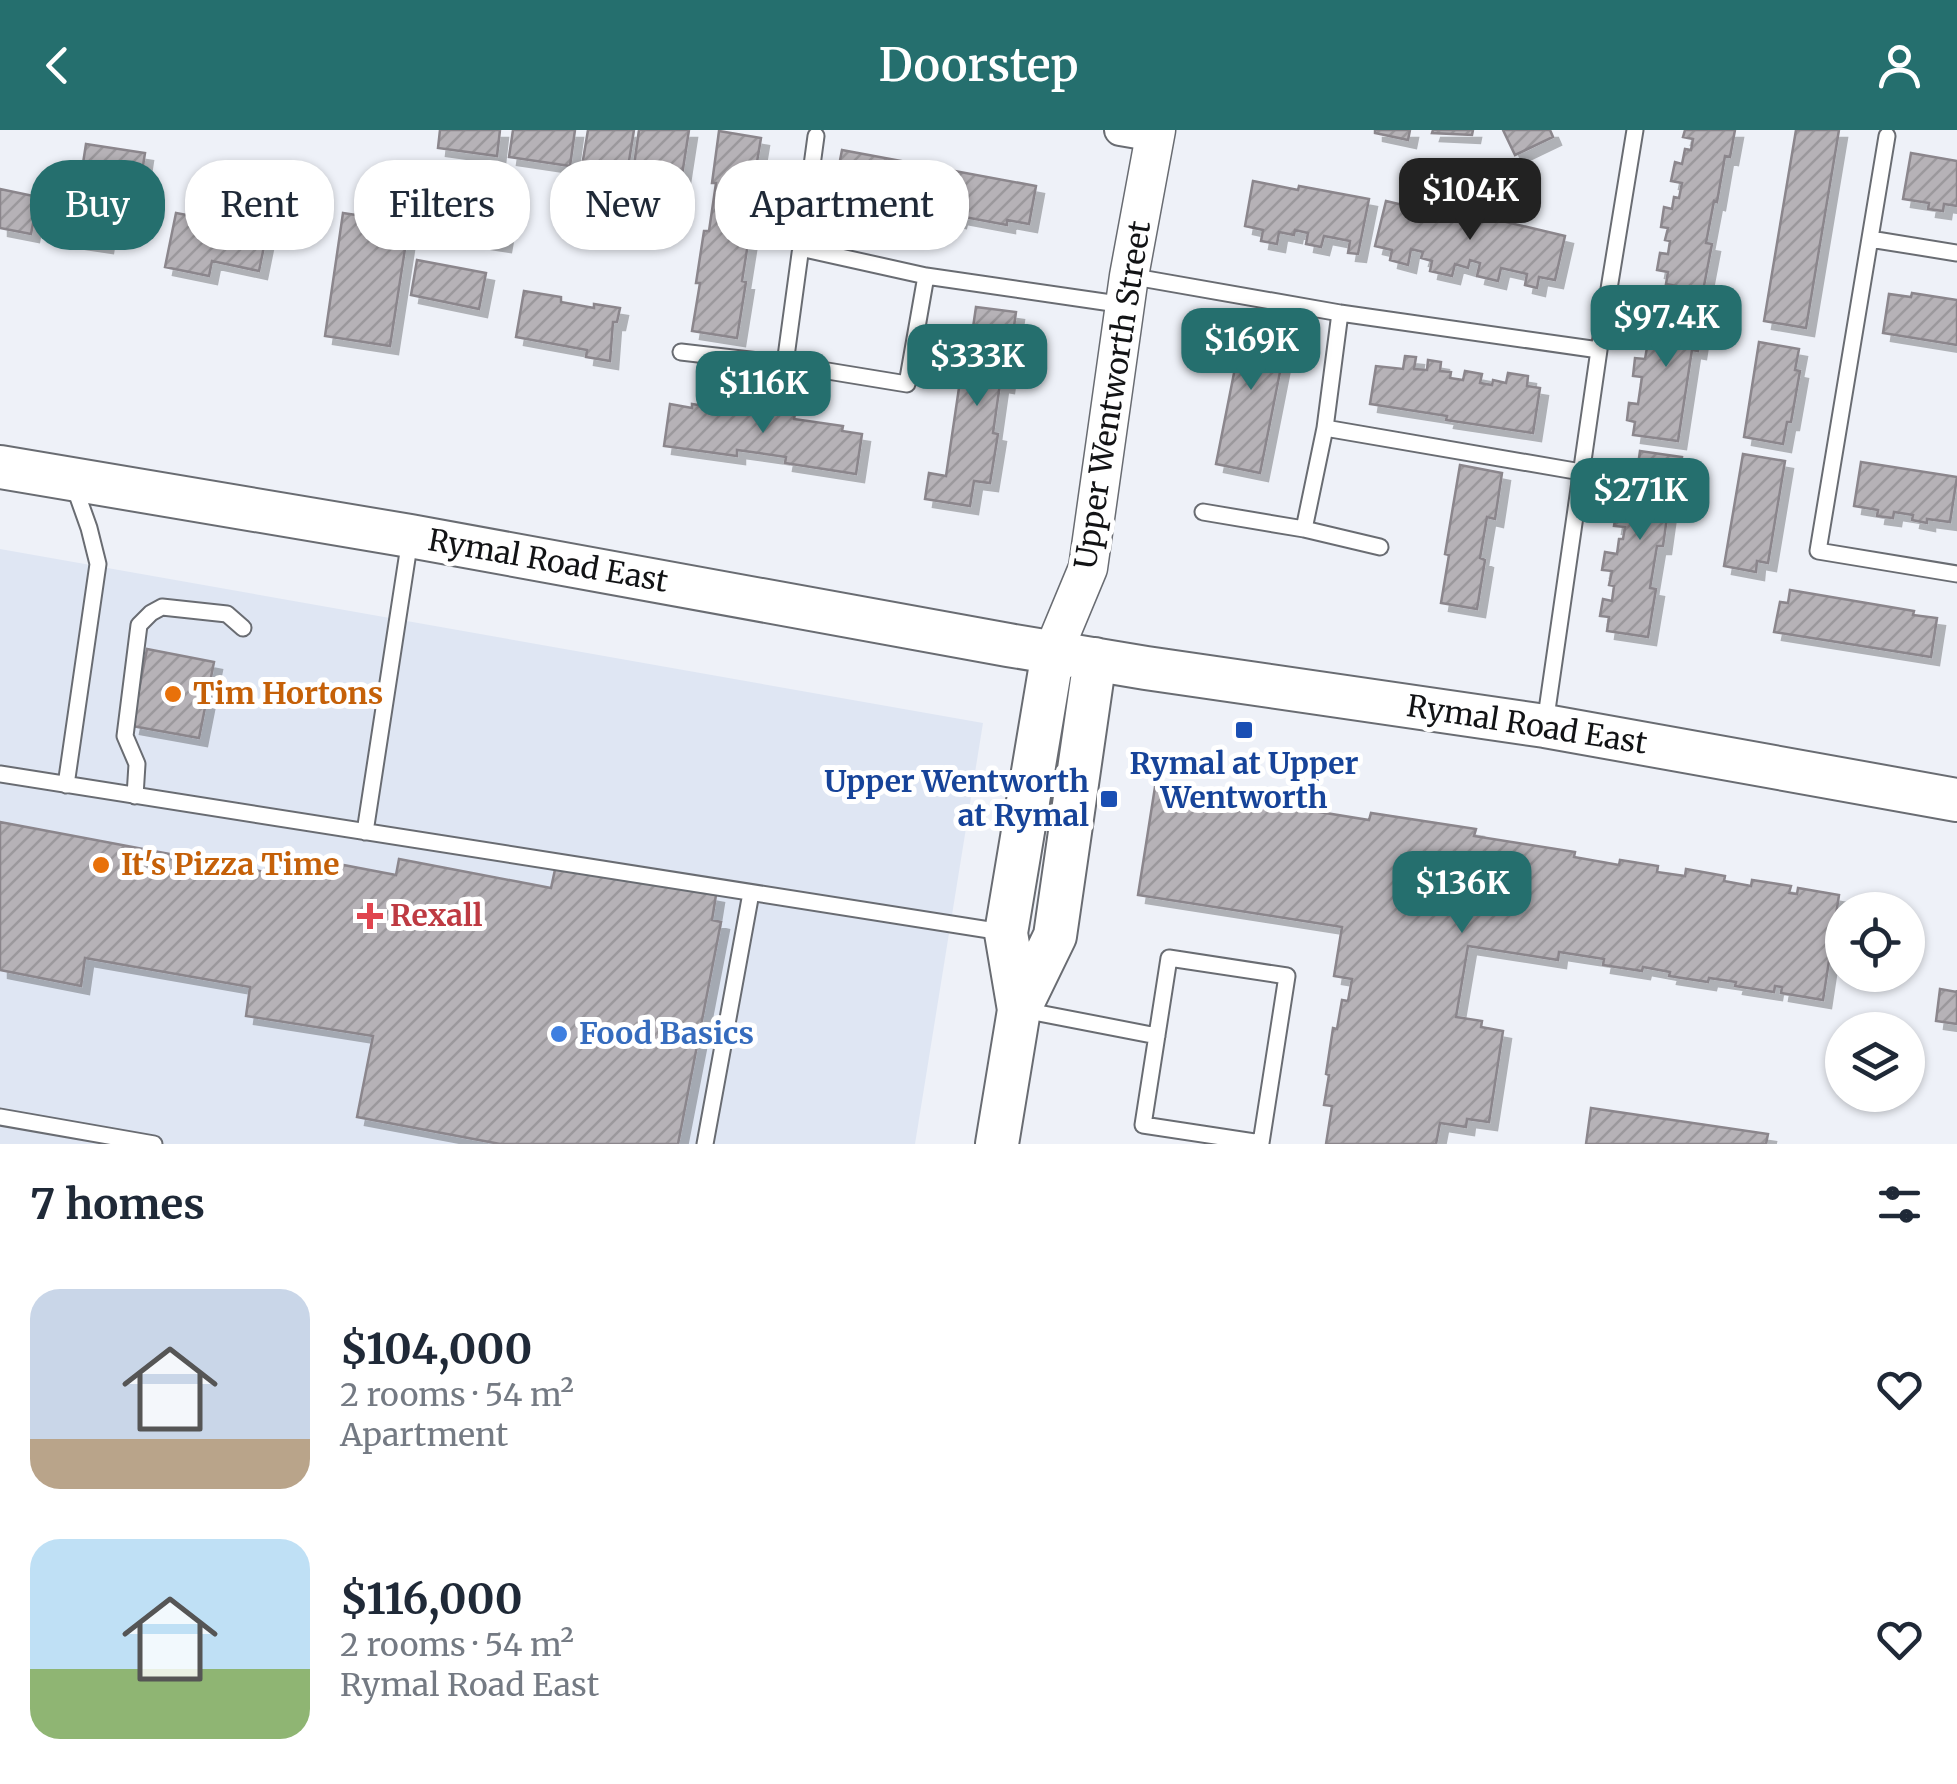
<!DOCTYPE html>
<html lang="en">
<head>
<meta charset="utf-8">
<style>
  :root { --surface:#fff; --page:#f2f2f3; --text:#1f2937; --muted:#747a83; --accent:#256f6e }
  body { margin:0; font-family:Merriweather,serif; background:var(--page); color:var(--text); height:100vh; display:flex; flex-direction:column; font-size:38px; white-space:nowrap }
  * { box-sizing:border-box; margin:0 }
  p { font-size:32px; color:var(--muted) }
  .icon { flex:none; width:55px; height:55px; fill:none; stroke:currentColor; stroke-width:2; stroke-linecap:round; stroke-linejoin:round }
  .map { position:relative; height:1014px; overflow:hidden }
  .side { display:flex; flex-direction:column; background:var(--surface); flex:1 }
  .side>* { flex:none }
  .banner { position:absolute; left:30px; top:30px; width:1000px; height:90px; display:flex; gap:20px }
  .tools { position:absolute; left:1825px; top:762px; display:grid; gap:20px }
  .tools a { display:grid; place-items:center; width:100px; height:100px; border-radius:50%; background:var(--surface); box-shadow:0 2px 8px #0004; font-size:50px }
  .price { position:absolute; translate:-50% -85px; padding:0 22px; border-radius:20px; background:var(--accent); color:#fff; font-size:32px; line-height:65px; filter:drop-shadow(0 2px 5px #0008) }
  .price::after { content:''; position:absolute; left:50%; top:60px; width:30px; height:22px; margin-left:-15px; background:inherit; clip-path:polygon(0 0,100% 0,50% 100%) }
  .price.current { background:#222; color:#fff }
  ul { padding:0; list-style:none }
  li { display:flex; align-items:center; gap:30px; height:250px; padding:0 30px }
  li span { display:grid; place-items:center; flex:none; width:280px; height:200px; border-radius:30px; color:#555 }
  li>.icon { margin-inline-start:auto }
  span .icon { width:120px; height:120px; fill:#fffc; stroke-width:1 }
  li b { font-size:42px }
  h2 { display:flex; justify-content:space-between; align-items:center; height:120px; padding:0 30px; font-size:42px }
  .chip { padding:0 35px; border-radius:40px; background:var(--surface); box-shadow:0 2px 8px #0004; font-size:35px; line-height:90px }
  .chip.current { background:var(--accent); color:#fff }
  header { display:flex; justify-content:space-between; align-items:center; height:130px; padding:0 30px; background:var(--accent); color:#fff; font-size:45px; font-weight:600 }
  .map>svg:first-child { display:block }
</style>
</head>
<body>
<header><svg class="icon" aria-label="back" viewBox="0 0 24 24"><path d="M15 5l-7 7 7 7"/></svg>Doorstep<svg class="icon" aria-label="person" viewBox="0 0 24 24"><circle cx="12" cy="8" r="4"/><path d="M4 21q1-7 8-7t8 7"/></svg></header>
<div class="map">
<svg width="1957" height="1014" viewBox="0 0 1957 1014">
  <defs>
    <pattern id="building-hatch" width="6" height="6" patternUnits="userSpaceOnUse" patternTransform="scale(2.5)"><rect width="6" height="6" fill="#b6b2b7"/><path d="M-1 1l2-2M0 6l6-6M5 7l2-2" fill="none" stroke="#9b989c"/></pattern>
    <filter id="shadow"><feDropShadow dx="8" dy="8" stdDeviation="0" flood-color="#0004"/></filter>
  </defs>
  <rect width="100%" height="100%" fill="#eef1f8"/>
  <!-- built -->
  <path fill="#dfe6f3" d="M0 419 983 593 915 1014H0Z"/>
  <!-- building -->
  <path fill="url(#building-hatch)" stroke="#8b868c" stroke-width="2.5" filter="url(#shadow)" d="M440 0H500L497 26 438 18Z
    M513 0H575L570 36 509 27Z
    M588 0H634L624 62 579 54Z
    M639 0H689L678 71 630 64Z
    M1375 0H1410L1408 10 1375 3Z
    M1433 0H1473L1472 5 1432 3Z
    M1503 0H1550L1553 7 1515 25Z
    M1685 0H1735L1730 27 1725 26 1717 72 1714 71 1706 113 1712 114 1703 161 1666 154 1668 142 1657 140 1660 123 1668 124 1670 111 1665 110 1668 98 1661 97 1664 77 1672 79 1674 67 1679 68 1682 53 1671 51 1675 32 1682 34 1685 19 1691 20 1693 9 1683 7Z
    M1796 0H1839L1806 198 1764 191Z
    M719 1 761 8 753 56 757 57 742 151 746 152 737 208 692 201 700 153H696L704 101H709L716 53H712Z
    M86 14 145 23 132 106 107 102 105 115 71 110Z
    M842 20 1036 56 1029 94 1007 90V95L959 86 958 90 833 67Z
    M1911 23 1957 31V76L1944 74 1943 81 1928 79 1929 73 1903 69Z
    M1253 51 1298 60 1299 56 1369 69 1358 124 1348 123 1350 111 1324 106 1321 117 1306 114 1308 103 1295 100 1294 105 1279 102 1277 114 1261 111 1263 100 1245 96Z
    M0 59 38 67 31 104 0 98Z
    M226 68 272 77 259 141 212 131 209 146 165 137 176 83 213 90 215 80 223 81Z
    M1386 71 1471 91 1473 84 1565 106 1555 150 1539 147 1537 158 1525 155 1527 144 1501 138 1498 151 1477 146 1480 133 1470 130 1468 138 1455 134 1452 146 1430 141 1432 131 1421 128 1423 122 1411 119 1408 135 1390 130 1392 120 1375 116Z
    M475 75 509 80 503 114 470 109Z
    M343 83 409 93 390 216 325 206Z
    M417 130 486 143 479 179 411 165Z
    M524 161 561 167V172L594 178V174L620 178 617 192H613L610 231 586 227 587 220 516 207Z
    M1912 163 1957 170V215L1883 203 1889 164 1911 167Z
    M1660 169 1705 176 1698 221 1692 220 1678 311 1633 305 1635 292 1627 290 1629 273 1638 274 1642 247 1633 246 1635 228 1645 229 1648 212H1651L1653 201 1645 199 1647 183 1657 185Z
    M976 177 1016 182 1006 255 1000 254 993 303 998 304 990 353 974 351 970 376 925 369 929 343 946 346 960 251 965 252Z
    M1239 185 1285 194 1278 231 1282 232 1260 343 1216 334 1236 233 1230 231Z
    M1759 212 1799 219 1795 240 1800 241 1791 292H1787L1783 314 1744 307Z
    M1405 226 1416 227 1414 239 1427 240 1428 230 1441 232 1440 241 1451 242 1450 248 1463 250 1465 241 1482 244 1480 253 1492 255 1493 250 1506 253 1508 243 1528 246 1527 256 1540 258 1533 303 1446 290 1447 286 1370 274 1376 236 1403 239Z
    M670 274 692 278V274L742 282V277L795 284 794 289 843 296 842 301 862 304 856 344 785 333 786 327 737 320V326L664 316Z
    M1640 321 1682 327 1675 374 1669 373 1663 416H1657L1650 458 1656 459 1648 507 1607 501 1609 487 1600 486 1603 469 1612 471 1614 456 1609 455 1612 441 1602 440 1605 422 1617 424 1619 409H1623L1625 397 1614 396 1617 378 1627 380 1634 353 1626 352 1629 334 1638 335Z
    M1743 324 1785 331 1768 433 1757 431 1756 442 1724 436Z
    M1861 332 1957 347 1950 392 1927 389V393L1912 390 1913 385 1894 382 1893 388 1877 386 1878 380 1854 376Z
    M1460 335 1502 343 1495 389 1487 387 1480 428 1485 430 1477 479 1441 473 1449 425 1445 424Z
    M1790 460 1914 481 1913 485 1937 488 1931 527 1774 502 1780 472 1788 473Z
    M147 519 214 532 199 608 132 596Z
    M1155 657 1194 663 1193 669 1220 674 1221 667 1260 673 1259 677 1269 679 1270 674 1369 690 1371 683 1476 699 1474 706 1575 722 1574 727 1619 735 1620 730 1658 736 1657 742 1685 746 1686 739 1725 746 1724 751 1751 756 1752 750 1791 756 1789 763 1797 764 1798 758 1839 765 1823 870 1781 863 1782 857 1775 856 1774 862 1735 856 1736 852 1709 848 1708 852 1669 846 1670 842 1643 837 1642 841 1603 835 1604 829 1559 822 1558 830 1468 816 1456 887 1482 891 1481 897 1503 901 1489 992 1467 989 1466 997 1440 993 1436 1014H1326L1332 976 1324 975 1329 945 1326 944 1333 898 1337 899 1342 870 1348 871 1352 849 1334 846 1342 797 1138 765Z
    M0 692 265 742 270 721 396 745 399 729 551 758 556 735 716 765 712 790 721 792 678 1014H500L357 987 373 906 246 886 250 857 85 828 81 856 0 840Z
    M1940 859 1957 862V860V894L1936 891Z
    M1591 978 1768 1004 1766 1014H1586Z"/>
  <g fill="none" stroke-linecap="round" stroke-linejoin="round">
    <!-- service casing -->
    <g stroke="#696c72" stroke-width="19">
      <path id="service" d="M1887 6 1818 421 1957 444
        M1870 109 1957 123
        M800 118 926 146 1125 175
        M1129 146 1340 183 1599 220
        M681 222 785 234 907 254 926 146
        M785 234 816 6
        M1325 298 1581 342
        M1203 382 1304 399 1380 417
        M1304 399 1325 298 1340 183
        M1545 594 1599 220 1635 0
        M0 644 1002 802
        M66 655 98 434 89 398 73 353
        M135 666 137 634 125 606 139 495 151 483 162 477 227 484 243 498
        M365 702 410 409
        M1169 828 1287 846 1261 1013 1143 995Z
        M1023 880 1157 906
        M0 987 154 1014
        M705 1014 751 763"/>
    </g>
    <!-- minor casing -->
    <g stroke="#696c72" stroke-width="34">
      <path id="minor" d="M1120 0 1155 6"/>
    </g>
    <!-- tertiary casing -->
    <g stroke="#696c72" stroke-width="41">
      <path id="tertiary" d="M1053 522 1088 438 1129 146 1156 0"/>
    </g>
    <!-- secondary casing -->
    <g stroke="#696c72" stroke-width="46">
      <path id="secondary" d="M0 337 410 406 1008 515 1146 538 1545 596 1957 670
        M1019 880 1006 803 1053 522
        M997 1014 1019 880 1055 806 1095 529"/>
    </g>
    <!-- service -->
    <use href="#service" stroke="#fff" stroke-width="15"/>
    <!-- minor -->
    <use href="#minor" stroke="#fff" stroke-width="30"/>
    <!-- tertiary -->
    <use href="#tertiary" stroke="#fff" stroke-width="38"/>
    <!-- secondary -->
    <use href="#secondary" stroke="#fff" stroke-width="42"/>
  </g>
  <!-- markers -->
  <g fill="#e8710a" stroke="#fff" stroke-width="4">
    <circle cx="173" cy="564" r="10"/>
    <circle cx="101" cy="735" r="10"/>
  </g>
  <g fill="#1a4fb4" stroke="#fff" stroke-width="4">
    <rect x="1234" y="590" width="20" height="20" rx="5"/>
    <rect x="1099" y="659" width="20" height="20" rx="5"/>
  </g>
  <path fill="#e0444e" stroke="#fff" stroke-width="4" d="M365 771h10v10h10v10h-10v10h-10v-10h-10v-10h10z"/>
  <circle fill="#3f7fe0" stroke="#fff" stroke-width="4" cx="559" cy="904" r="10"/>
  <g text-anchor="middle" stroke-width="10" stroke-linejoin="round" paint-order="stroke">
    <!-- street labels -->
    <g font-size="30" fill="#121315" stroke="#fff">
      <text transform="translate(1113 265) rotate(-81)" y="10">Upper Wentworth Street</text>
      <text transform="translate(548 431) rotate(10)" y="10">Rymal Road East</text>
      <text transform="translate(1527 595) rotate(9)" y="10">Rymal Road East</text>
    </g>
    <!-- food labels -->
    <g font-size="30" font-weight="bold" fill="#c56008" stroke="#fff" text-anchor="start">
      <text x="193" y="574">Tim Hortons</text>
      <text x="121" y="745">It's Pizza Time</text>
    </g>
    <!-- transit labels -->
    <g font-size="30" font-weight="bold" fill="#164399" stroke="#fff">
      <text x="1244" y="644">Rymal at Upper<tspan x="1244" dy="34">Wentworth</tspan></text>
      <text x="1089" y="662" text-anchor="end">Upper Wentworth<tspan x="1089" dy="34">at Rymal</tspan></text>
    </g>
    <!-- health labels -->
    <g font-size="30" font-weight="bold" fill="#be3a42" stroke="#fff" text-anchor="start">
      <text x="390" y="796">Rexall</text>
    </g>
    <!-- shop labels -->
    <g font-size="30" font-weight="bold" fill="#366cbe" stroke="#fff" text-anchor="start">
      <text x="579" y="914">Food Basics</text>
    </g>
  </g>
</svg>
<div class="tools">
<a><svg class="icon" aria-label="locate" viewBox="0 0 24 24"><circle cx="12" cy="12" r="6"/><path d="M12 2v4M12 18v4M2 12h4M18 12h4"/></svg></a>
<a><svg class="icon" aria-label="layers" viewBox="0 0 24 24"><path d="M12 4l9 5-9 5-9-5zM3 14l9 5 9-5"/></svg></a>
</div>
<b class="price current" style="left:1470px;top:113px">$104K</b>
<b class="price" style="left:1666px;top:240px">$97.4K</b>
<b class="price" style="left:1251px;top:263px">$169K</b>
<b class="price" style="left:977px;top:279px">$333K</b>
<b class="price" style="left:763px;top:306px">$116K</b>
<b class="price" style="left:1640px;top:413px">$271K</b>
<b class="price" style="left:1462px;top:806px">$136K</b>
<div class="banner">
<a class="chip current">Buy</a>
<a class="chip">Rent</a>
<a class="chip">Filters</a>
<a class="chip">New</a>
<a class="chip">Apartment</a>
</div>
</div>
<section class="side">
<h2>7 homes<svg class="icon" aria-label="filters" viewBox="0 0 24 24"><path d="M4 7h16M4 17h16"/><circle cx="9" cy="7" r="2"/><circle cx="15" cy="17" r="2"/></svg></h2>
<ul>
<li><span style="background:linear-gradient(#c9d6e8 75%,#b9a48a 0)"><svg class="icon" aria-label="home" viewBox="0 0 24 24"><path d="M3 11l9-7 9 7M6 9v11h12V9"/></svg></span><div><b>$104,000</b><p>2 rooms · 54 m²</p><p>Apartment</p></div><svg class="icon" aria-label="heart" viewBox="0 0 24 24"><path d="M12 20l-8-8c-3-5 5-10 8-4 3-6 11-1 8 4z"/></svg></li>
<li><span style="background:linear-gradient(#bfe0f5 65%,#8fb573 0)"><svg class="icon" aria-label="home" viewBox="0 0 24 24"><path d="M3 11l9-7 9 7M6 9v11h12V9"/></svg></span><div><b>$116,000</b><p>2 rooms · 54 m²</p><p>Rymal Road East</p></div><svg class="icon" aria-label="heart" viewBox="0 0 24 24"><path d="M12 20l-8-8c-3-5 5-10 8-4 3-6 11-1 8 4z"/></svg></li>
</ul>
</section>
</body>
</html>
